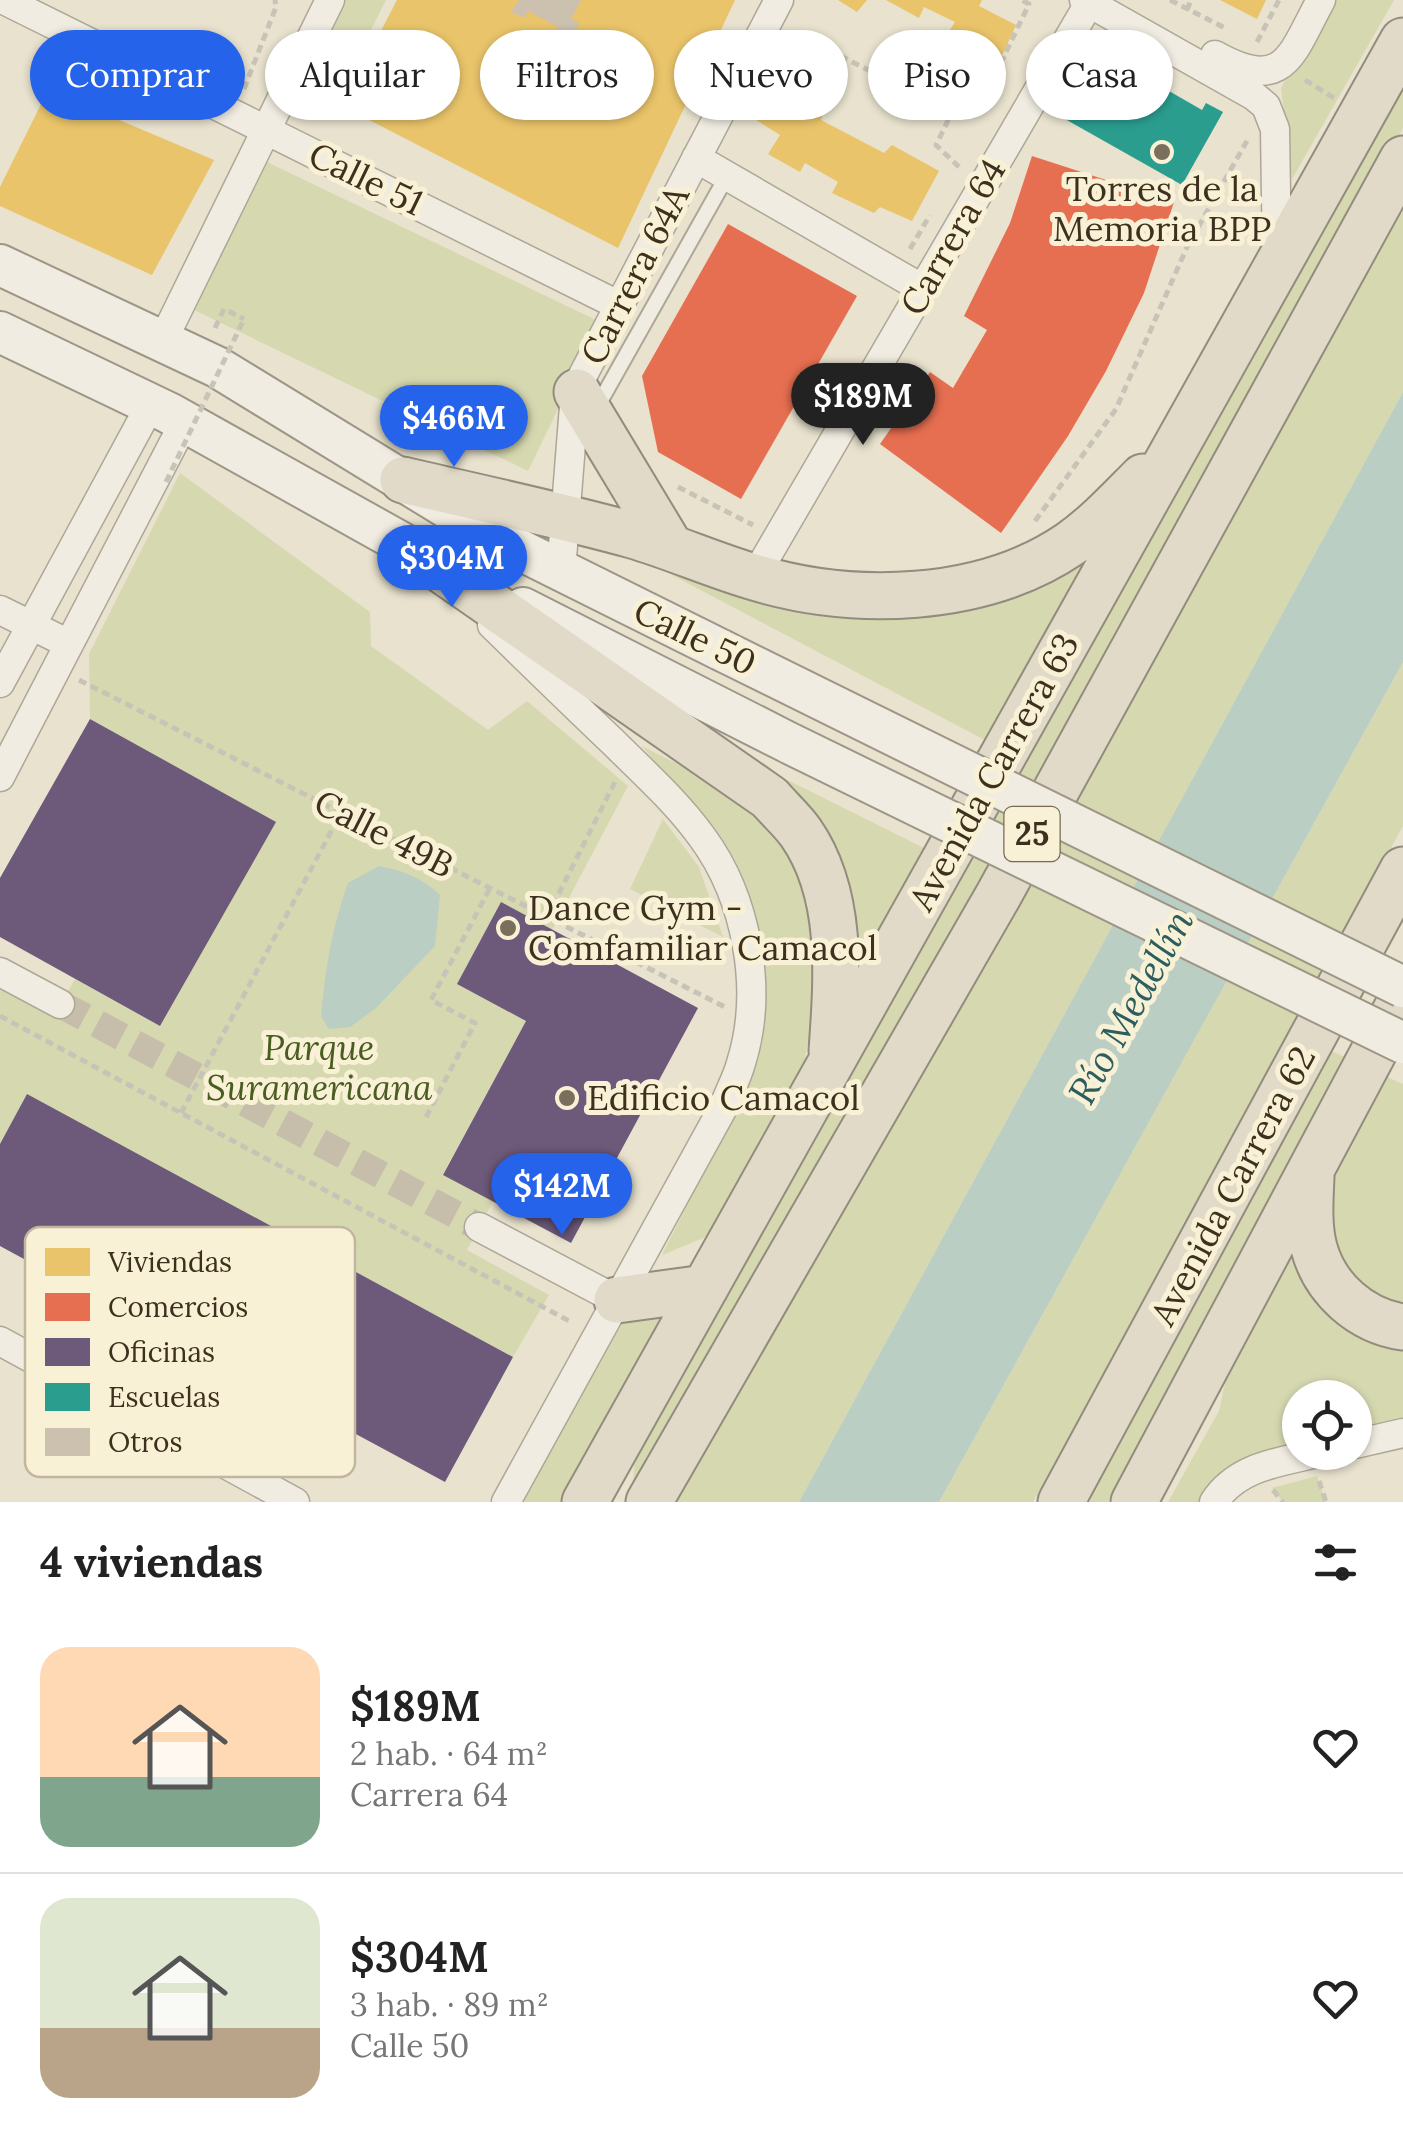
<!DOCTYPE html>
<html lang="es">
<head>
<meta charset="utf-8">
<style>
  :root { --surface:#fff; --page:#f2f2f2; --text:#222; --muted:#767676; --line:#e0e0e0; --accent:#2563eb }
  body { margin:0; font-family:Lora,serif; background:var(--page); color:var(--text); height:100vh; display:flex; flex-direction:column; font-size:38px; white-space:nowrap }
  * { box-sizing:border-box; margin:0 }
  p { font-size:32px; color:var(--muted) }
  .icon { flex:none; width:55px; height:55px; fill:none; stroke:currentColor; stroke-width:2; stroke-linecap:round; stroke-linejoin:round }
  .map { position:relative; height:1502px; overflow:hidden }
  .drawer { display:flex; flex-direction:column; background:var(--surface); flex:1 }
  .drawer>* { flex:none }
  .top-card { position:absolute; left:30px; top:30px; width:1345px; height:90px; display:flex; gap:20px }
  .tools { position:absolute; left:1282px; top:1380px; display:grid; gap:20px }
  .tools a { display:grid; place-items:center; width:90px; height:90px; border-radius:50%; background:var(--surface); box-shadow:0 2px 8px #0004; font-size:50px }
  .price { position:absolute; translate:-50% -85px; padding:0 22px; border-radius:35px; background:var(--accent); color:#fff; font-size:32px; line-height:65px; filter:drop-shadow(0 2px 5px #0008) }
  .price::after { content:''; position:absolute; left:50%; top:60px; width:30px; height:22px; margin-left:-15px; background:inherit; clip-path:polygon(0 0,100% 0,50% 100%) }
  .price.active { background:#222; color:#fff }
  ul { padding:0; list-style:none }
  li { display:flex; align-items:center; gap:30px; height:250px; padding:0 40px }
  li+li { border-top:2px solid var(--line) }
  li span { display:grid; place-items:center; flex:none; width:280px; height:200px; border-radius:30px; color:#555 }
  li>.icon { margin-inline-start:auto }
  span .icon { width:120px; height:120px; fill:#fffc; stroke-width:1 }
  li b { font-size:42px }
  h2 { display:flex; justify-content:space-between; align-items:center; height:120px; padding:0 40px; font-size:42px }
  .tag { padding:0 35px; border-radius:45px; background:var(--surface); box-shadow:0 2px 8px #0004; font-size:35px; line-height:90px }
  .tag.active { background:var(--accent); color:#fff }
  .map>svg:first-child { display:block }
</style>
</head>
<body>
<div class="map">
<svg width="1403" height="1502" viewBox="0 0 1403 1502">
  <rect width="100%" height="100%" fill="#e8e2ce"/>
  <!-- green -->
  <path fill="#d6d9b0" d="M331 0H386L338 95 331 4Z
    M1331 0H1394L1292 179 1281 88Z
    M1403 79V128L1222 460 633 1496 635 1433Z
    M265 161 600 322 528 471 192 309Z
    M1403 187V392L799 1502H665Z
    M180 473 370 612 371 646 488 730 527 701 628 786 552 930 501 902 457 984 526 1021 443 1174 493 1201 467 1250 549 1295 513 1357 27 1095 0 1144V983L55 1013 75 979 160 1026 275 822 90 719 89 654Z
    M1141 489 998 747 638 557 929 612Z
    M1403 662V826L1033 1502H939Z
    M667 720 936 854 848 1010 837 873Z
    M642 746 735 793 788 840 815 919 817 992 803 1070 708 1236 662 1255 735 1110 762 971 753 906 718 838Z
    M663 819 699 867 723 937 630 889Z
    M1331 1051 1349 1059 1136 1452 1108 1502H1083Z
    M1378 1073 1403 1084V1312L1356 1290 1332 1254 1324 1177Z
    M1300 1222 1403 1345V1420L1355 1431V1398H1300V1444C1261 1457 1219 1465 1198 1502H1168L1219 1411 1230 1360Z
    M668 1311 560 1502H522L626 1317Z
    M1317 1476 1326 1502H1283L1272 1488Z"/>
  <!-- water -->
  <path fill="#bacec3" d="M1403 392V662L939 1502H799Z
    M379 866C403 870 422 878 440 895L435 946 375 1009 350 1027 329 1029 321 1017C325 970 332 927 348 883Z"/>
  <!-- homes -->
  <path fill="#e9c46a" d="M397 0H735L618 248 342 106Z
    M838 0H867L857 12Z
    M886 0H982L979 6 1016 25 994 73 941 44 955 22 924 7 919 18Z
    M1220 0H1266L1257 19Z
    M778 77 828 102 821 120 884 153 892 145 939 171 912 221 880 207 874 213 832 193 838 182 805 163 800 172 768 154 780 135 753 118Z
    M48 90 214 160 152 275 0 206V187Z"/>
  <!-- shops -->
  <path fill="#e76f51" d="M1032 156 1174 202 1144 293 1106 371 1068 436 1001 533 880 444 930 372 953 388 987 330 964 316 1010 223Z
    M728 224 857 296 741 499 658 452 642 376Z"/>
  <!-- offices -->
  <path fill="#6d597a" d="M90 719 276 822 160 1026 0 937V878Z
    M501 902 698 1008 571 1243 443 1175 526 1021 457 984Z
    M27 1094 513 1357 445 1482 261 1383 237 1427 93 1350 116 1309 0 1246V1144Z"/>
  <!-- schools -->
  <path fill="#2a9d8f" d="M1103 53 1202 110 1206 103 1223 112 1182 185 1065 119Z"/>
  <!-- building -->
  <path fill="#ccc0af" d="M519 0H581L571 19 579 23 571 42 555 34 558 27 528 11 524 18 511 12Z"/>
  <g fill="none" stroke-linecap="round" stroke-linejoin="round">
    <!-- minor-tunnel -->
    <path stroke="#c6beab" stroke-width="28" stroke-dasharray="28 14" stroke-linecap="butt" d="M60 1004 479 1227"/>
    <!-- service casing -->
    <g stroke="#ada797" stroke-width="18">
      <path id="service" d="M597 407 727 176"/>
    </g>
    <!-- minor casing -->
    <g stroke="#ada797" stroke-width="31">
      <path id="minor" d="M4 0 620 306
        M1084 0 1254 96 1266 106 1275 129 1277 259
        M1215 55C1285 94 1291 55 1321 0
        M696 158 923 289
        M162 342 330 0
        M561 571 574 406 583 375 779 0
        M754 578 1091 0
        M0 610 69 644
        M492 625C532 664 572 703 613 742 643 772 677 802 702 837 747 898 764 990 741 1063 737 1078 729 1092 724 1106L506 1502
        M0 683 151 404
        M0 777 185 421
        M0 972 60 1004
        M479 1227 617 1300
        M0 1341 295 1502
        M1355 1444 1403 1433
        M1214 1502C1238 1465 1282 1462 1322 1452"/>
    </g>
    <!-- secondary casing -->
    <g stroke="#9d9687" stroke-width="44">
      <path id="secondary" d="M0 265 217 367 498 539 721 650
        M0 332 169 413 445 567
        M523 608 791 744"/>
    </g>
    <!-- trunk casing -->
    <g stroke="#938c7e" stroke-width="49">
      <path id="trunk" d="M577 392 671 548
        M403 480C479 498 556 514 632 535 673 547 713 565 754 577 853 607 982 604 1070 544 1097 525 1120 500 1143 477
        M416 552 770 798C780 810 792 820 801 833 844 895 837 979 832 1051
        M1311 1177C1310 1200 1308 1225 1314 1248 1325 1289 1361 1321 1403 1327
        M617 1300 705 1288
        M585 1502 1403 41
        M649 1502 998 896 1403 159
        M1061 1502 1403 870
        M1134 1502 1403 997"/>
    </g>
    <!-- path -->
    <path stroke="#c8c3b7" stroke-width="5" stroke-dasharray="8 5" stroke-linecap="butt" d="M1170 0 1225 28
      M1187 10 1191 0
      M794 32 952 113
      M1257 42 1279 0
      M1305 80 1334 98
      M244 89 276 7 275 0
      M959 167 936 145 967 82 987 92 1029 4 1022 0
      M910 249 930 215
      M215 328 224 309 244 319
      M678 487 753 525
      M1035 521 1116 409 1187 247 1248 139
      M79 680 725 1007
      M547 917 616 780
      M0 1016 573 1323
      M181 1113 341 813
      M426 1117 475 1023 431 1000 490 888
      M1319 1481 1326 1502
      M1273 1490 1283 1502"/>
    <!-- service -->
    <use href="#service" stroke="#f0ece1" stroke-width="14"/>
    <!-- minor -->
    <use href="#minor" stroke="#f0ece1" stroke-width="28"/>
    <!-- secondary -->
    <use href="#secondary" stroke="#f0ece1" stroke-width="40"/>
    <!-- trunk -->
    <use href="#trunk" stroke="#e1dac8" stroke-width="45"/>
    <!-- secondary-bridge casing -->
    <g stroke="#9d9687" stroke-width="44" stroke-linecap="butt">
      <path id="secondary-bridge" d="M721 650 1403 987
        M791 744 1403 1043"/>
    </g>
    <!-- path-bridge -->
    <path stroke="#c8c3b7" stroke-width="5" stroke-dasharray="8 5" stroke-linecap="butt" d="M166 482 244 319"/>
    <!-- secondary-bridge -->
    <use href="#secondary-bridge" stroke="#f0ece1" stroke-width="40"/>
  </g>
  <!-- markers -->
  <g fill="#7a6e5c" stroke="#f9f1d5" stroke-width="4">
    <circle cx="1162" cy="152" r="10"/>
    <circle cx="508" cy="928" r="10"/>
    <circle cx="567" cy="1098" r="10"/>
  </g>
  <g text-anchor="middle" stroke-width="10" stroke-linejoin="round" paint-order="stroke">
    <!-- shield labels -->
    <rect fill="#f9f1d5" stroke="#766a55" stroke-width="2.5" x="1004.5" y="807" width="55" height="54" rx="8"/>
    <g font-size="32" font-weight="bold" fill="#3e301e">
      <text x="1032" y="845">25</text>
    </g>
    <!-- street labels -->
    <g font-size="35" fill="#3e301e" stroke="#f9f1d5">
      <text transform="translate(366 179) rotate(26)" y="12">Calle 51</text>
      <text transform="translate(953 237) rotate(-60)" y="12">Carrera 64</text>
      <text transform="translate(635 275) rotate(-63)" y="12">Carrera 64A</text>
      <text transform="translate(695 637) rotate(26)" y="12">Calle 50</text>
      <text transform="translate(994 772) rotate(-61)" y="12">Avenida Carrera 63</text>
      <text transform="translate(384 834) rotate(27)" y="12">Calle 49B</text>
      <text transform="translate(1233 1186) rotate(-62)" y="12">Avenida Carrera 62</text>
    </g>
    <!-- poi labels -->
    <g font-size="35" fill="#3e301e" stroke="#f9f1d5" text-anchor="start">
      <text x="1162" y="201" text-anchor="middle">Torres de la<tspan x="1162" dy="40">Memoria BPP</tspan></text>
      <text x="528" y="920">Dance Gym -<tspan x="528" dy="40">Comfamiliar Camacol</tspan></text>
      <text x="587" y="1110">Edificio Camacol</text>
    </g>
    <!-- park labels -->
    <g font-size="35" font-style="italic" fill="#495c22" stroke="#f9f1d5">
      <text x="319" y="1060">Parque<tspan x="319" dy="40">Suramericana</tspan></text>
    </g>
    <!-- water labels -->
    <g font-size="38" font-style="italic" fill="#2c5e5f" stroke="#f9f1d5">
      <text transform="translate(1131 1007) rotate(-61)" y="13">Río Medellín</text>
    </g>
  </g>
  <!-- legend -->
  <rect x="25" y="1227" width="330" height="250" rx="15" fill="#f9f1d5" stroke="#c1b79e" stroke-width="2.5"/>
  <rect x="45" y="1248" width="45" height="28" fill="#e9c46a"/>
  <rect x="45" y="1293" width="45" height="28" fill="#e76f51"/>
  <rect x="45" y="1338" width="45" height="28" fill="#6d597a"/>
  <rect x="45" y="1383" width="45" height="28" fill="#2a9d8f"/>
  <rect x="45" y="1428" width="45" height="28" fill="#ccc0af"/>
  <g font-size="28" fill="#3e301e">
    <text x="108" y="1272">Viviendas</text>
    <text x="108" y="1317">Comercios</text>
    <text x="108" y="1362">Oficinas</text>
    <text x="108" y="1407">Escuelas</text>
    <text x="108" y="1452">Otros</text>
  </g>
</svg>
<div class="tools">
<a><svg class="icon" aria-label="locate" viewBox="0 0 24 24"><circle cx="12" cy="12" r="6"/><path d="M12 2v4M12 18v4M2 12h4M18 12h4"/></svg></a>
</div>
<b class="price active" style="left:863px;top:448px">$189M</b>
<b class="price" style="left:454px;top:470px">$466M</b>
<b class="price" style="left:452px;top:610px">$304M</b>
<b class="price" style="left:562px;top:1238px">$142M</b>
<div class="top-card">
<a class="tag active">Comprar</a>
<a class="tag">Alquilar</a>
<a class="tag">Filtros</a>
<a class="tag">Nuevo</a>
<a class="tag">Piso</a>
<a class="tag">Casa</a>
</div>
</div>
<section class="drawer">
<h2>4 viviendas<svg class="icon" aria-label="filters" viewBox="0 0 24 24"><path d="M4 7h16M4 17h16"/><circle cx="9" cy="7" r="2"/><circle cx="15" cy="17" r="2"/></svg></h2>
<ul>
<li><span style="background:linear-gradient(#ffd9b3 65%,#7fa58c 0)"><svg class="icon" aria-label="home" viewBox="0 0 24 24"><path d="M3 11l9-7 9 7M6 9v11h12V9"/></svg></span><div><b>$189M</b><p>2 hab. · 64 m²</p><p>Carrera 64</p></div><svg class="icon" aria-label="heart" viewBox="0 0 24 24"><path d="M12 20l-8-8c-3-5 5-10 8-4 3-6 11-1 8 4z"/></svg></li>
<li><span style="background:linear-gradient(#dfe7d0 65%,#b9a48a 0)"><svg class="icon" aria-label="home" viewBox="0 0 24 24"><path d="M3 11l9-7 9 7M6 9v11h12V9"/></svg></span><div><b>$304M</b><p>3 hab. · 89 m²</p><p>Calle 50</p></div><svg class="icon" aria-label="heart" viewBox="0 0 24 24"><path d="M12 20l-8-8c-3-5 5-10 8-4 3-6 11-1 8 4z"/></svg></li>
</ul>
</section>
</body>
</html>
